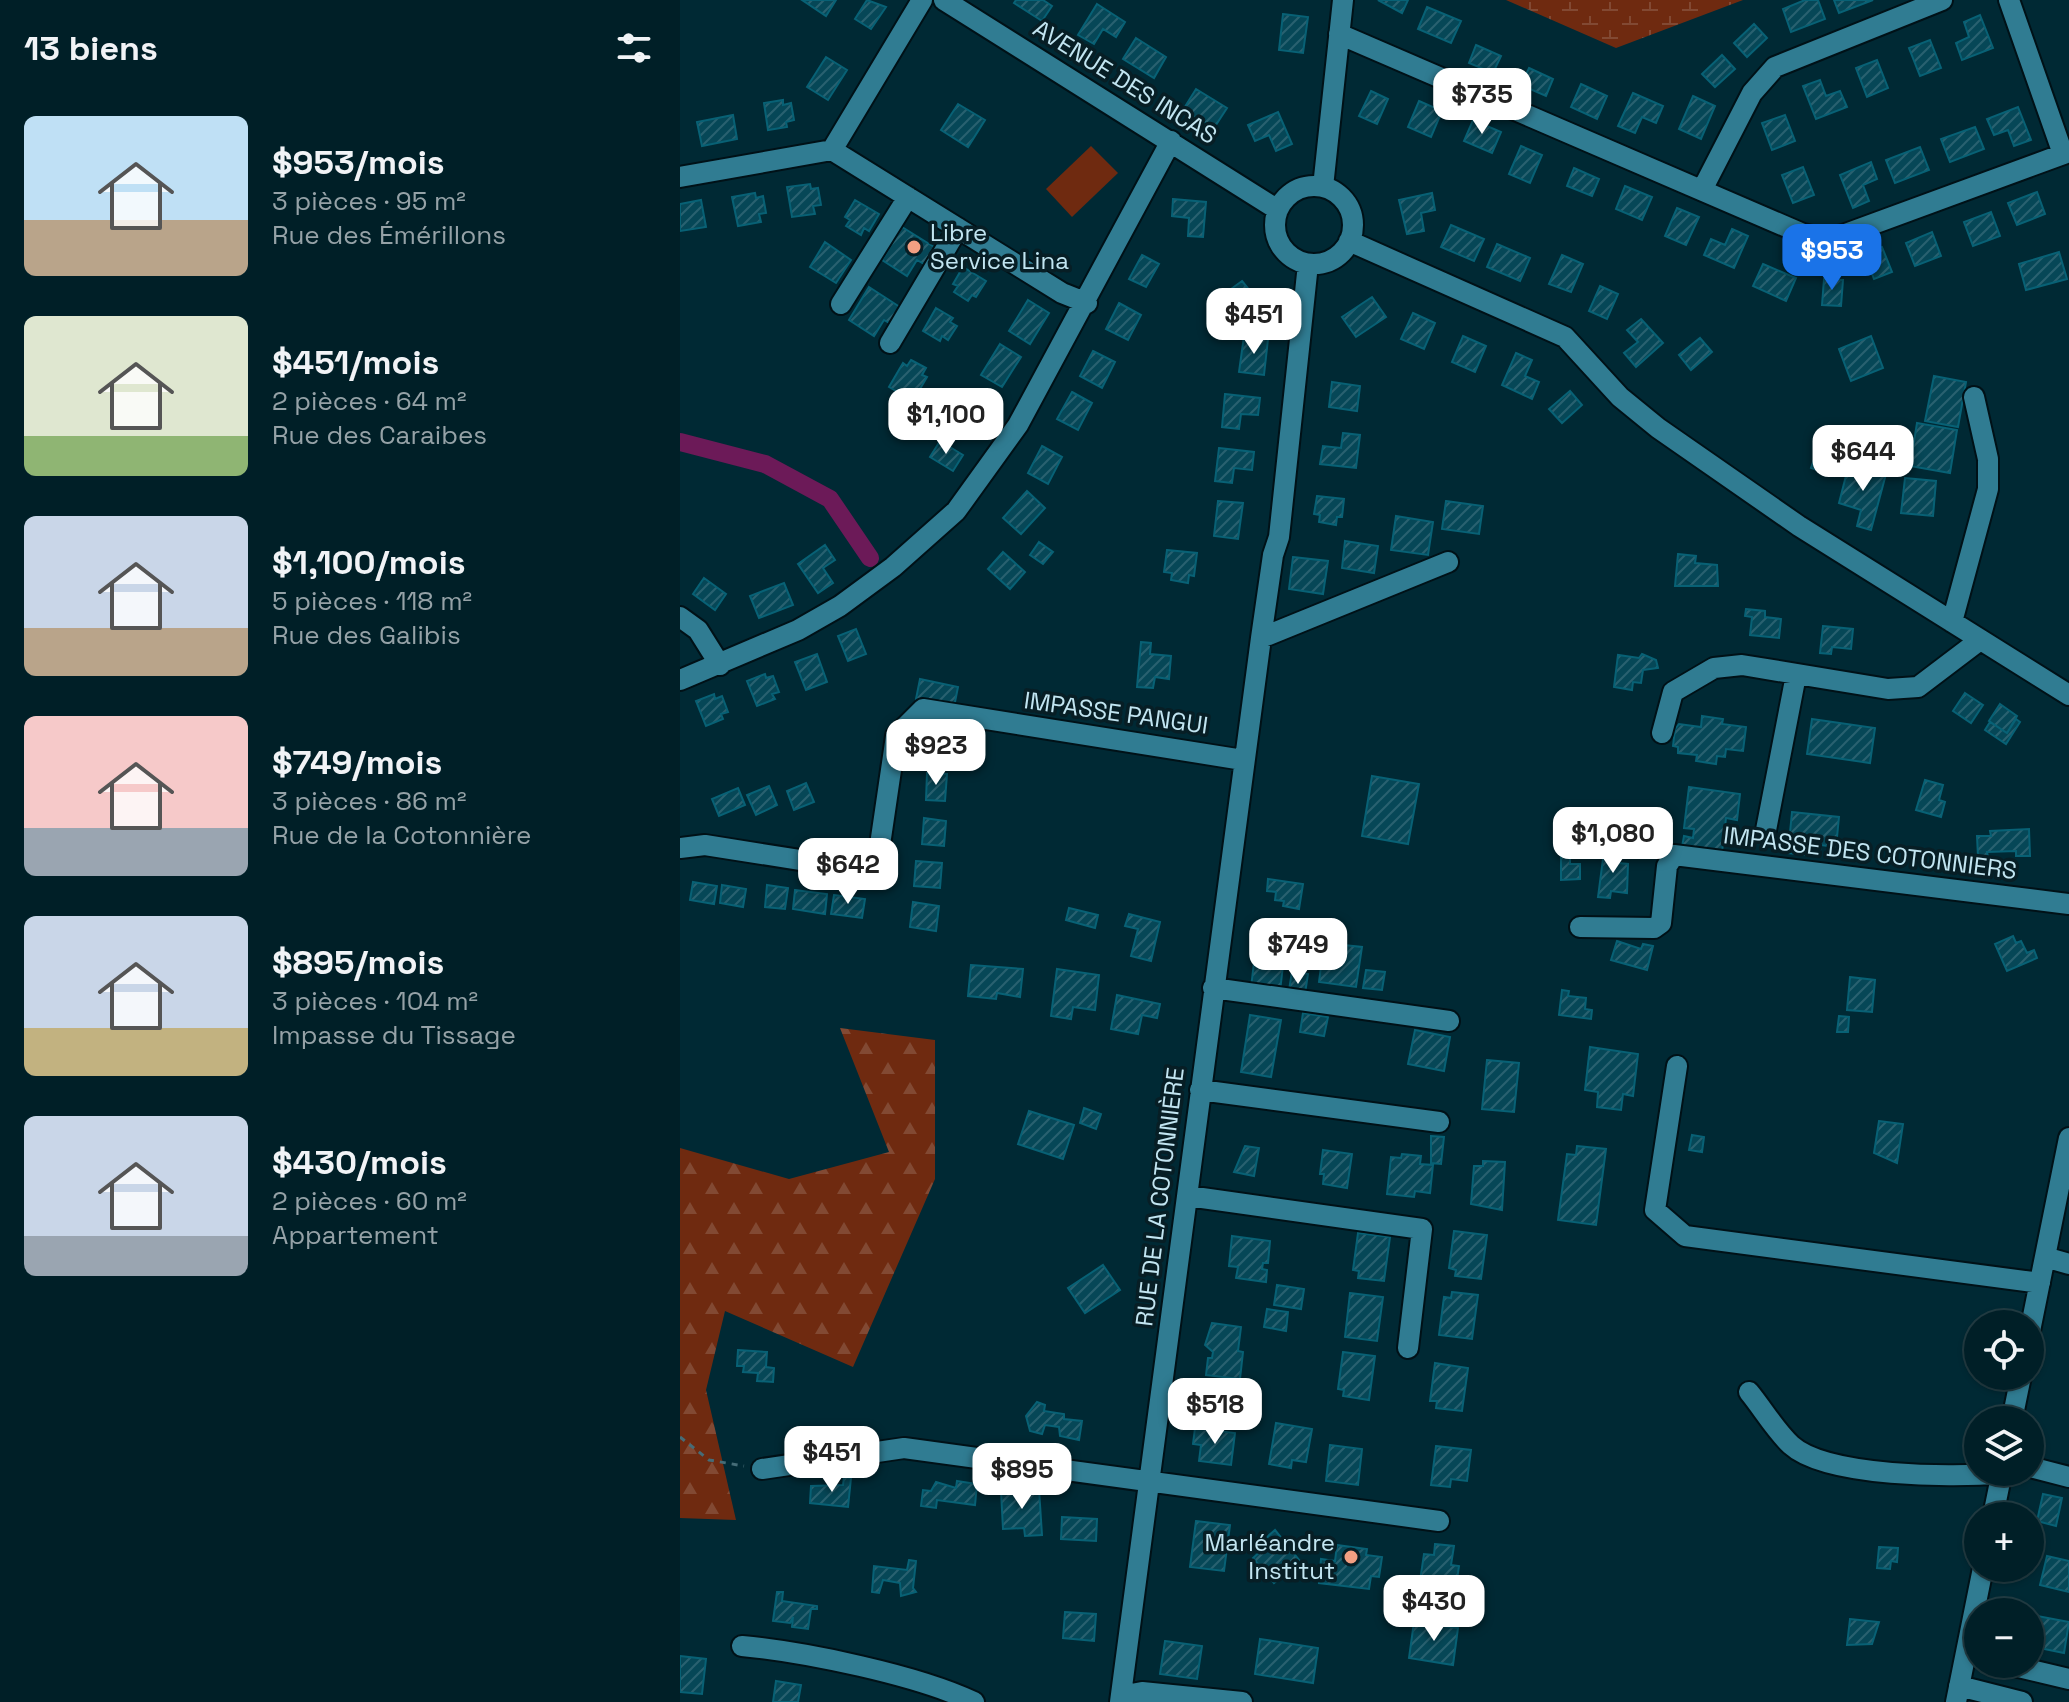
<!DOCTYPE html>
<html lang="fr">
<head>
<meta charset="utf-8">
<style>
  :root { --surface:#001f27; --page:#0a272f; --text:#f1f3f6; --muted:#95a2a7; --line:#223d44; --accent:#1a73e8 }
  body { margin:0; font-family:"Space Grotesk",sans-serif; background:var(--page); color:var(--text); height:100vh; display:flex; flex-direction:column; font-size:30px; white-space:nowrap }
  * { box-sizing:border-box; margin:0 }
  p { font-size:26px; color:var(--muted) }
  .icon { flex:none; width:44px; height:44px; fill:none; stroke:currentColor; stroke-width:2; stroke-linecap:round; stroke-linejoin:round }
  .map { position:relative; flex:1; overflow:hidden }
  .details { display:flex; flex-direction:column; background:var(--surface); width:680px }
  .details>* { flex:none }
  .tools { position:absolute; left:1284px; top:1310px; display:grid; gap:16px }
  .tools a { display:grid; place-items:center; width:80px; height:80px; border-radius:50%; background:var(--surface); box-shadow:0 2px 6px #0004,0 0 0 2px var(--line); font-size:40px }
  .price { position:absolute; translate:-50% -68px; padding:0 18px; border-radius:16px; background:#fff; color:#222; font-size:26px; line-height:52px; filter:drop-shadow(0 2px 4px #0008) }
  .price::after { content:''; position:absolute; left:50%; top:48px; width:24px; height:18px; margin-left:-12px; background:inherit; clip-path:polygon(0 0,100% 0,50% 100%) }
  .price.on { background:var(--accent); color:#fff }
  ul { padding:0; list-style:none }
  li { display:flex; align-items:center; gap:24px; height:200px; padding:0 24px }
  li span { display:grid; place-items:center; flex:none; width:224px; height:160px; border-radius:12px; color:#555 }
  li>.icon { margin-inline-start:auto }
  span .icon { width:96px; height:96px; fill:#fffc; stroke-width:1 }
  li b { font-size:34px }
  h2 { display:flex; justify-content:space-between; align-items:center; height:96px; padding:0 24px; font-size:34px }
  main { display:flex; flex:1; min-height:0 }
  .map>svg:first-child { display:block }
</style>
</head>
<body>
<main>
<section class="details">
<h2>13 biens<svg class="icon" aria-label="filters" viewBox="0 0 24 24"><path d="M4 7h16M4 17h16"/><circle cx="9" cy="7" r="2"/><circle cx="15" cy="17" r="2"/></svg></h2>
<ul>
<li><span style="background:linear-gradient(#bfe0f5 65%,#b9a48a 0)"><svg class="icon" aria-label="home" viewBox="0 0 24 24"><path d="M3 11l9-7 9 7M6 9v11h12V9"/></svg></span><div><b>$953/mois</b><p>3 pièces · 95 m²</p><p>Rue des Émérillons</p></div></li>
<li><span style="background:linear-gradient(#dfe7d0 75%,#8fb573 0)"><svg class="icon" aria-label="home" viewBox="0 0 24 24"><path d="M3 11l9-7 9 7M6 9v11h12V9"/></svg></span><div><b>$451/mois</b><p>2 pièces · 64 m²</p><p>Rue des Caraibes</p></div></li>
<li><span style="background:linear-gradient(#c9d6e8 70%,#b9a48a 0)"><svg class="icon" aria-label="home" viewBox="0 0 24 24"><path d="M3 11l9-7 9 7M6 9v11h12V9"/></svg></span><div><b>$1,100/mois</b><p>5 pièces · 118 m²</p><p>Rue des Galibis</p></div></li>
<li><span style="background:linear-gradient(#f6c9c9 70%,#9aa5b1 0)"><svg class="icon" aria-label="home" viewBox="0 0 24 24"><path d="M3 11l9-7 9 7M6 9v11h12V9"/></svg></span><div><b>$749/mois</b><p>3 pièces · 86 m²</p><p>Rue de la Cotonnière</p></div></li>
<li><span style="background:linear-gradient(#c9d6e8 70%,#c2b280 0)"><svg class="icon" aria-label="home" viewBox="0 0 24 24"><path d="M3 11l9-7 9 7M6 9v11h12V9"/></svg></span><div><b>$895/mois</b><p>3 pièces · 104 m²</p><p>Impasse du Tissage</p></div></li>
<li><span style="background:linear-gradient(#c9d6e8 75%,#9aa5b1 0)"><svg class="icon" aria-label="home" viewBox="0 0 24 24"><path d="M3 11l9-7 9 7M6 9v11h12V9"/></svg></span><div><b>$430/mois</b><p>2 pièces · 60 m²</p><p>Appartement</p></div></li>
</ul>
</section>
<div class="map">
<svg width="1389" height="1702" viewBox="0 0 1389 1702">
  <defs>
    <pattern id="forest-firs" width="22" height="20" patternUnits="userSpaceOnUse" patternTransform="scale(2)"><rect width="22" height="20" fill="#6f2a10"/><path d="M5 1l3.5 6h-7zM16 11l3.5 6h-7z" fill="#824933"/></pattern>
    <pattern id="wetland-marsh" width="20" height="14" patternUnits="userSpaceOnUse" patternTransform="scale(2)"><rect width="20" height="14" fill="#6f2a10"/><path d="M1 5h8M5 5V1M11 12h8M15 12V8" fill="none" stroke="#824933"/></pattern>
    <pattern id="building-hatch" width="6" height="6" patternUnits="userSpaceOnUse" patternTransform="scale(2)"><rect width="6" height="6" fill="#064757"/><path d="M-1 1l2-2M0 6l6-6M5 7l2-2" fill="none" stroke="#296170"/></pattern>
  </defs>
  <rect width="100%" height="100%" fill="#002934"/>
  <!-- forest -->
  <path fill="url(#forest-firs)" d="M160 1028 255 1040V1179L173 1367 45 1311 26 1390 56 1520 0 1518V1148L109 1179 209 1152Z"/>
  <!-- wetland -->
  <path fill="url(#wetland-marsh)" d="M826 0H1063L936 48Z"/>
  <!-- pitch -->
  <path fill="#6f2a10" d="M411 146 438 173 392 217 366 189Z"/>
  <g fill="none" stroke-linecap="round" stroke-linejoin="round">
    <!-- canal -->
    <path stroke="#6c1a58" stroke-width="18" d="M0 442 85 464 150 499 190 558"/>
  </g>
  <!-- building -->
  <path fill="url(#building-hatch)" stroke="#086175" stroke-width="2" d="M122 0H156L146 16Z
    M187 0 206 7 191 29 175 19Z
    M336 0H363L372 6 362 21 334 3Z
    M698 0H728L722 13Z
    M1125 0H1138L1145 19 1111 32 1103 9Z
    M1154 0H1193L1159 13Z
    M417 4 445 22 436 37 423 29 414 44 398 35Z
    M747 7 781 21 771 43 738 29Z
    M603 14 628 17 623 53 599 50Z
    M1300 15 1313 48 1282 60 1276 43 1289 37 1284 22Z
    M1074 24 1087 38 1067 57 1054 43Z
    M456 38 486 57 474 78 443 59Z
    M1250 40 1261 68 1240 76 1229 48Z
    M796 45 821 56 813 73 789 63Z
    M1042 55 1055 69 1035 87 1022 74Z
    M146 57 167 70 148 100 127 87Z
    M1197 60 1208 88 1187 97 1176 68Z
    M849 68 873 79 866 96 841 85Z
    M1140 80 1146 96 1160 91 1167 107 1136 119 1123 86Z
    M901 84 927 96 917 119 891 107Z
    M516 89 547 108 534 128 503 110Z
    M691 91 708 99 697 124 679 116Z
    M953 93 983 106 976 123 962 117 955 133 938 126Z
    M1013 96 1035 106 1021 139 999 129Z
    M103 100V105L111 103 114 120 106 122 107 127 88 130 84 103Z
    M739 101 762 111 751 137 728 127Z
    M278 104 305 120 288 147 261 130Z
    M1338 107 1351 140 1334 146 1328 130 1314 135 1307 119Z
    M598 112 612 144 596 151 589 135 575 141 568 125Z
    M53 115 57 139 22 146 17 122Z
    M1105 115 1115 141 1092 150 1082 123Z
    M793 120 821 132 812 153 784 141Z
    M1295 127 1304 149 1270 162 1261 139Z
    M841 146 862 155 850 183 829 174Z
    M1240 147 1249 170 1215 183 1206 160Z
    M1191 162 1197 179 1183 185 1189 201 1173 208 1160 175Z
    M1123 167 1134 195 1113 203 1102 175Z
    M894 168 919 179 912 196 887 186Z
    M130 184 131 189 138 188 141 205 133 206 135 214 112 217 107 187Z
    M945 186 972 197 962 220 936 209Z
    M1357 192 1365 214 1337 225 1328 203Z
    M75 193 76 198 83 196 86 213 79 214 81 222 58 226 52 197Z
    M752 193 755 210 741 213 744 231 727 234 719 200Z
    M493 199 526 202 523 237 508 236 509 218 492 216Z
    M21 200 26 227 0 231V204Z
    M175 200 199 214 189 231 184 228 181 235 166 226 170 220 165 217Z
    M997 208 1019 217 1006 245 985 236Z
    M1311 212 1320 236 1293 246 1284 222Z
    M771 225 804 239 794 261 761 247Z
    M222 227 259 250 249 267 237 260 227 276 202 260Z
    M1052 229 1068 236 1054 268 1024 255 1031 239 1045 245Z
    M1252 232 1261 256 1235 266 1226 243Z
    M145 242 171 260 156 283 130 267Z
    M817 244 850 258 840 281 807 267Z
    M1202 247 1212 272 1194 279 1184 254Z
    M1379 252 1387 279 1346 290 1339 264Z
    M462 255 479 264 466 287 449 279Z
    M882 255 903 264 891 292 869 284Z
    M1083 264 1116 278 1106 301 1073 286Z
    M283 267 306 281 296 297 292 295 288 301 274 292 278 286 273 284Z
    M1144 279 1163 280 1161 306 1142 305Z
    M562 281 579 302 564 314 547 292Z
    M920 286 938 294 927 319 909 311Z
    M189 287 226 311 216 327 204 320 194 336 169 320Z
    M692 297 706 317 676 337 662 317Z
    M348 300 369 313 350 344 329 331Z
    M439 303 461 315 448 340 426 329Z
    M256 308 273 318 270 322 277 326 268 340 262 336 260 341 243 331Z
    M733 313 755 323 744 349 721 339Z
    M961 319 983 343 956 367 944 353 958 342 947 330Z
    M564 336 588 339 584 375 559 372Z
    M783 336 806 346 795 372 772 362Z
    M1191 336 1203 368 1171 381 1159 349Z
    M1020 338 1032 352 1011 370 999 355Z
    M320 344 341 357 322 387 301 375Z
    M413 351 435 362 422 388 400 376Z
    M836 353 852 360 845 376 859 382 852 399 822 385Z
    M231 360 246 368 242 375 247 377 233 401 209 387 223 363 227 366Z
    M1254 376 1286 382 1278 427 1245 421Z
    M652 382 680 386 677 411 649 407Z
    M890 391 902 405 882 423 869 409Z
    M392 392 412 403 398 430 377 419Z
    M293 394 308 403 304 409 308 412 298 428 275 414 285 398 289 400Z
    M545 394 580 398 578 415 561 414 559 429 542 427Z
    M1237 423 1277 430 1270 473 1230 466Z
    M663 433 680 435 676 468 640 464 643 446 661 448Z
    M260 441 283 455 273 471 250 457Z
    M1140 443 1163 452 1154 476 1131 468Z
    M362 446 382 457 368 484 348 473Z
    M539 448 574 452 572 470 554 468 552 483 535 481Z
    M1169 464 1206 474 1191 530 1177 526 1181 510 1159 503Z
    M1225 478 1256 481 1253 516 1221 513Z
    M347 491 365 508 341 534 323 518Z
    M637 496 664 499 662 517H657L656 525 639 522 640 515 634 514Z
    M538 501 563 503 558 539 534 536Z
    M766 501 803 506 799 534 762 529Z
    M716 516 753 522 748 555 711 550Z
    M665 541 698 546 694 573 662 568Z
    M359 542 373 552 363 564 350 555Z
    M145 545 155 560 143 568 153 583 138 593 118 564Z
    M487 550 517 553 514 576 509 575 508 583 491 580 492 573 484 572Z
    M323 552 345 572 330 589 308 569Z
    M998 554 1016 556 1015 563 1037 565 1038 586H995Z
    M613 557 648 561 643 594 609 589Z
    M24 578 46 594 35 610 13 594Z
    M104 583 113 605 79 618 70 596Z
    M1066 609 1085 611V617L1101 619 1099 638 1070 635 1072 617 1065 616Z
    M1143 626 1173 629 1171 649 1152 647 1151 654 1140 653Z
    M176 629 186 654 168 661 158 636Z
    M461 642 471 643 470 654 491 656 489 679 475 677 473 688 457 687Z
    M137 654 147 682 126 690 115 662Z
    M962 654 976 660 978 668 963 670 961 683 953 682 952 690 934 687 938 655 959 658Z
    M85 674 86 678 93 676 99 692 92 694 95 699 77 706 67 681Z
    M240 679 278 687 274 707 236 699Z
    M1285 693 1303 705 1291 723 1273 711Z
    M34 694 35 699 42 696 48 712 41 714 43 719 26 726 16 701Z
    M1320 704 1337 716 1327 733 1309 721Z
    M1022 716 1043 719 1042 724 1066 727 1063 751 1046 749 1045 757 1037 756 1036 764 1016 761 1017 755 998 753V747L993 746 995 729 999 724 1021 727Z
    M1132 719 1195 728 1190 763 1127 754Z
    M1336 719 1340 722 1326 744 1305 730 1310 722 1327 733Z
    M251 733 277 735 275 757 249 755Z
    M247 773 267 774 265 801 246 800Z
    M692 776 739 784 728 844 682 836Z
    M1245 780 1263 785 1259 800 1265 802 1261 817 1236 810Z
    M126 783 134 802 114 810 107 791Z
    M89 786 97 805 76 815 67 795Z
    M1009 787 1060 794 1057 820 1046 818 1042 852 1002 847 1004 836 1013 838 1014 829 1004 828Z
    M58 788 65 805 39 816 32 799Z
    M1112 812 1159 817 1156 847 1141 845 1139 856 1108 853Z
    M244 818 266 821 264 846 242 844Z
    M1349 829 1350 856H1336V851L1307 852 1308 857H1298L1297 836H1311L1310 831Z
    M924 851 940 853 939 863 948 864 947 893 931 891 930 898 918 897Z
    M881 857H890V864H900V879L881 880Z
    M236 861 262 863 260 888 234 886Z
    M588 879 623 884 619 909 603 906 604 901 595 900 596 892 587 891Z
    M13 882 37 886 34 904 10 900Z
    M42 885 66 889 63 907 40 903Z
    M87 885 108 888 105 909 85 907Z
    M115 890 147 894 145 914 113 909Z
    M154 895 185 899 182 918 151 914Z
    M233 902 259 906 256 931 230 927Z
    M389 908 418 915 415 928 386 920Z
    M449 914 480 922 471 961 451 956 458 929 445 926Z
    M1333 936 1336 943 1341 941 1347 953 1354 950 1357 958 1327 971 1315 944Z
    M937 941 961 949 963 944 973 946 967 970 931 960Z
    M644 943 682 947 676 987 639 982Z
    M576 945 605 949 600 991 571 988Z
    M291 965 343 969 340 997 317 993 316 999 288 996Z
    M377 969 419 975 415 1010 393 1007 391 1019 371 1016Z
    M686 970 705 972 702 990 683 988Z
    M612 971 628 974 624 1000 608 997Z
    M1170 977 1195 980 1192 1012 1167 1010Z
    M882 990 889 991 888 996 906 998 905 1009 912 1010 911 1019 879 1015Z
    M437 995 480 1004 477 1018 462 1015 458 1034 431 1029Z
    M623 1013 648 1017 644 1036 620 1032Z
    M570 1015 601 1020 591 1077 561 1072Z
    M1159 1016 1169 1017 1168 1032H1157Z
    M735 1030 770 1037 764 1071 728 1064Z
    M910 1047 958 1054 953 1096 943 1094 941 1110 917 1107 918 1092 905 1090Z
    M807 1060 839 1063 834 1112 802 1109Z
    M404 1108 421 1114 416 1129 400 1123Z
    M349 1111 394 1125 383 1159 338 1144Z
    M1199 1121 1223 1124 1217 1163 1194 1153Z
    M1012 1135 1024 1137 1022 1152 1009 1150Z
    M751 1136 764 1137 761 1164 751 1163Z
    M565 1146 579 1148 574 1176 554 1172Z
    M897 1146 926 1149 916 1225 878 1220 887 1154 896 1155Z
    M643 1150 672 1154 667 1188 643 1184 644 1174H640Z
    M722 1154 741 1156 740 1164 753 1165 750 1193 735 1191 734 1197 707 1194 711 1157 721 1158Z
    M803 1161 825 1162 822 1210 791 1204 794 1166H803Z
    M774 1231 807 1235 801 1279 775 1276 776 1270 769 1268Z
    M678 1233 710 1237 704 1281 678 1278 679 1271 673 1270Z
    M552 1236 590 1241 588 1263H583L582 1269 587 1270 586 1282 556 1278 558 1267 549 1266Z
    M423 1265 440 1290 405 1313 388 1288Z
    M597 1285 624 1289 621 1309 594 1305Z
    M772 1292 798 1295 792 1339 759 1335 764 1297 771 1298Z
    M670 1293 703 1297 697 1341 665 1337Z
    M587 1309 608 1312 606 1331 584 1327Z
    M532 1323 561 1327 558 1351 563 1352 560 1379 526 1375 528 1358H532L533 1352 525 1345Z
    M58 1350 87 1352 86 1367 94 1368 93 1382 77 1381 78 1373 63 1372 64 1366H57Z
    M663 1352 695 1356 689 1400 663 1396 664 1390 658 1389Z
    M755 1363 788 1368 782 1411 756 1408 757 1401H750Z
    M357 1402 365 1405 364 1411 384 1414V1419L402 1421 399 1440 380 1436 379 1427 365 1425 362 1434 350 1431 346 1416Z
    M596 1423 632 1429 626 1462 612 1460 611 1468 589 1464Z
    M515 1428 555 1433 551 1465 519 1461 521 1445 513 1444Z
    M650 1445 682 1449 678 1485 646 1481Z
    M756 1446 791 1450 787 1481 771 1479 770 1487 751 1485Z
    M164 1477 171 1478 168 1507 130 1503 131 1486 163 1485Z
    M277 1481 297 1484 295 1505 257 1500 256 1508 241 1506 243 1490 251 1491 256 1482 276 1488Z
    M359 1489 362 1535 345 1536 344 1528 323 1529 321 1491Z
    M1363 1494 1382 1498 1376 1526 1357 1521Z
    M382 1517 417 1519 416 1541 381 1539Z
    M516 1521 550 1525 544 1571 510 1567Z
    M595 1530 620 1561 594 1583 573 1558 584 1548 580 1543Z
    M755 1544 774 1546 771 1565 779 1566 773 1606 747 1602 750 1583 740 1581 744 1554 754 1555Z
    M657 1545 687 1549 686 1555 702 1557 699 1577 691 1576 689 1589 639 1583 641 1559 655 1561Z
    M1199 1547 1218 1548 1217 1562 1211 1561 1210 1569 1197 1568Z
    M1367 1556 1389 1561V1592L1360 1585Z
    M229 1560 236 1561 233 1588 236 1592 221 1596 220 1583 203 1580 199 1593 192 1592 194 1566 227 1570Z
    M97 1592H103L102 1601 137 1606V1609H131L128 1629 112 1627 113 1617 110 1623 93 1621Z
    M385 1612 416 1614 414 1641 383 1638Z
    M1352 1615 1389 1622 1384 1653 1350 1646Z
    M1170 1619 1199 1622 1192 1644 1167 1645Z
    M734 1622 778 1628 773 1665 729 1658Z
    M580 1639 638 1648 633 1683 575 1674Z
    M485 1641 522 1646 517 1679 480 1674Z
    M0 1656 26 1659 22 1694 0 1692Z
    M96 1681 121 1685 118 1702H93Z"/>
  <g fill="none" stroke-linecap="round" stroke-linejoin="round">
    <!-- minor casing -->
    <g stroke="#001117" stroke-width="24">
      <path id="minor" d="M264 0 598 210
        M1329 0 1383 154
        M659 34 1123 234 1143 239 1163 235 1389 152
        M152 150 242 0
        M0 177 152 150 382 293 407 303
        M595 225a39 39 0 1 1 78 0a39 39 0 1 1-78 0Z
        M643 187 663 0
        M1022 190 1072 93 1095 67 1262 0
        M669 241 885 337 940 397 978 428 1119 526 1389 695
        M161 304 228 197
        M210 343 278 228
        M0 617 18 630 40 665
        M1272 622 1308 489V459L1294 397
        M581 638 593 555 599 537 628 264
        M0 680 118 630 160 606 213 567 276 511 338 425 491 141
        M982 733 993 692 1034 668 1062 665 1208 689 1238 687 1300 640
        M1086 830 1116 675
        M0 848 25 845 196 872 216 736 243 709 563 760
        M900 927 974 928 981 923 987 866 994 855 1389 904
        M533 988 769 1021
        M997 1066 975 1210 1005 1236 1360 1283
        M520 1090 759 1122
        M508 1196 742 1229 728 1348
        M1365 1257 1389 1264
        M1350 1331 1389 1138
        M1069 1392C1083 1409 1095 1430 1111 1445 1146 1477 1274 1478 1321 1473
        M1332 1420 1341 1376
        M1350 1467 1389 1477
        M82 1469 224 1448 759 1521
        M1313 1516 1322 1472
        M62 1646C126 1652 237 1675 294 1702
        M1326 1664 1389 1679
        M1279 1686 1342 1702
        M441 1696 462 1692 562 1702
        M440 1702 581 638 768 562
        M1276 1702 1303 1568"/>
    </g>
    <!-- path -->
    <path stroke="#456c77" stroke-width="3" stroke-dasharray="6 6" stroke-linecap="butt" d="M0 1437 29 1460 64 1466"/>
    <!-- minor -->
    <use href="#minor" stroke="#307c92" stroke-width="20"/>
  </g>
  <!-- markers -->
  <g fill="#f39f82" stroke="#071e25" stroke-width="3">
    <circle cx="234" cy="247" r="8"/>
    <circle cx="671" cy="1557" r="8"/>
  </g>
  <g text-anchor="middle" stroke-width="7" stroke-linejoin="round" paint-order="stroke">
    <!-- street labels -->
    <g font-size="24" fill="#c2e5f1" stroke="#071e25">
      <text transform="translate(445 82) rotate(32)" y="8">AVENUE DES INCAS</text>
      <text transform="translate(436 713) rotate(8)" y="8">IMPASSE PANGUI</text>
      <text transform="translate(1190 853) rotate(7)" y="8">IMPASSE DES COTONNIERS</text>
      <text transform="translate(480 1197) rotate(-83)" y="8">RUE DE LA COTONNIÈRE</text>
    </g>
    <!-- poi labels -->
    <g font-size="24" fill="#c2e5f1" stroke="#071e25" text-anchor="start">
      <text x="250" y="241">Libre<tspan x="250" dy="28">Service Lina</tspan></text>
      <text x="655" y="1551" text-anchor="end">Marléandre<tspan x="655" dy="28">Institut</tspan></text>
    </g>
  </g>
</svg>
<div class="tools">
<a><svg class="icon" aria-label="locate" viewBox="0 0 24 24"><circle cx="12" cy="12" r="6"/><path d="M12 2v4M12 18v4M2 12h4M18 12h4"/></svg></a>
<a><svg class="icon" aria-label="layers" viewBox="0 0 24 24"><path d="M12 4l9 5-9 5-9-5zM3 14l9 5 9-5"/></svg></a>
<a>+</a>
<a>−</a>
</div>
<b class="price" style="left:802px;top:136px">$735</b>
<b class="price on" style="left:1152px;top:292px">$953</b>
<b class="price" style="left:574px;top:356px">$451</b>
<b class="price" style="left:266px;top:456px">$1,100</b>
<b class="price" style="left:1183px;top:493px">$644</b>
<b class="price" style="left:256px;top:787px">$923</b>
<b class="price" style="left:933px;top:875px">$1,080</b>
<b class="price" style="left:168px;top:906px">$642</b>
<b class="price" style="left:618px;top:986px">$749</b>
<b class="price" style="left:535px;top:1446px">$518</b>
<b class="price" style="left:152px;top:1494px">$451</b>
<b class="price" style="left:342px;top:1511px">$895</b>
<b class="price" style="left:754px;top:1643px">$430</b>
</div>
</main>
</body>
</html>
